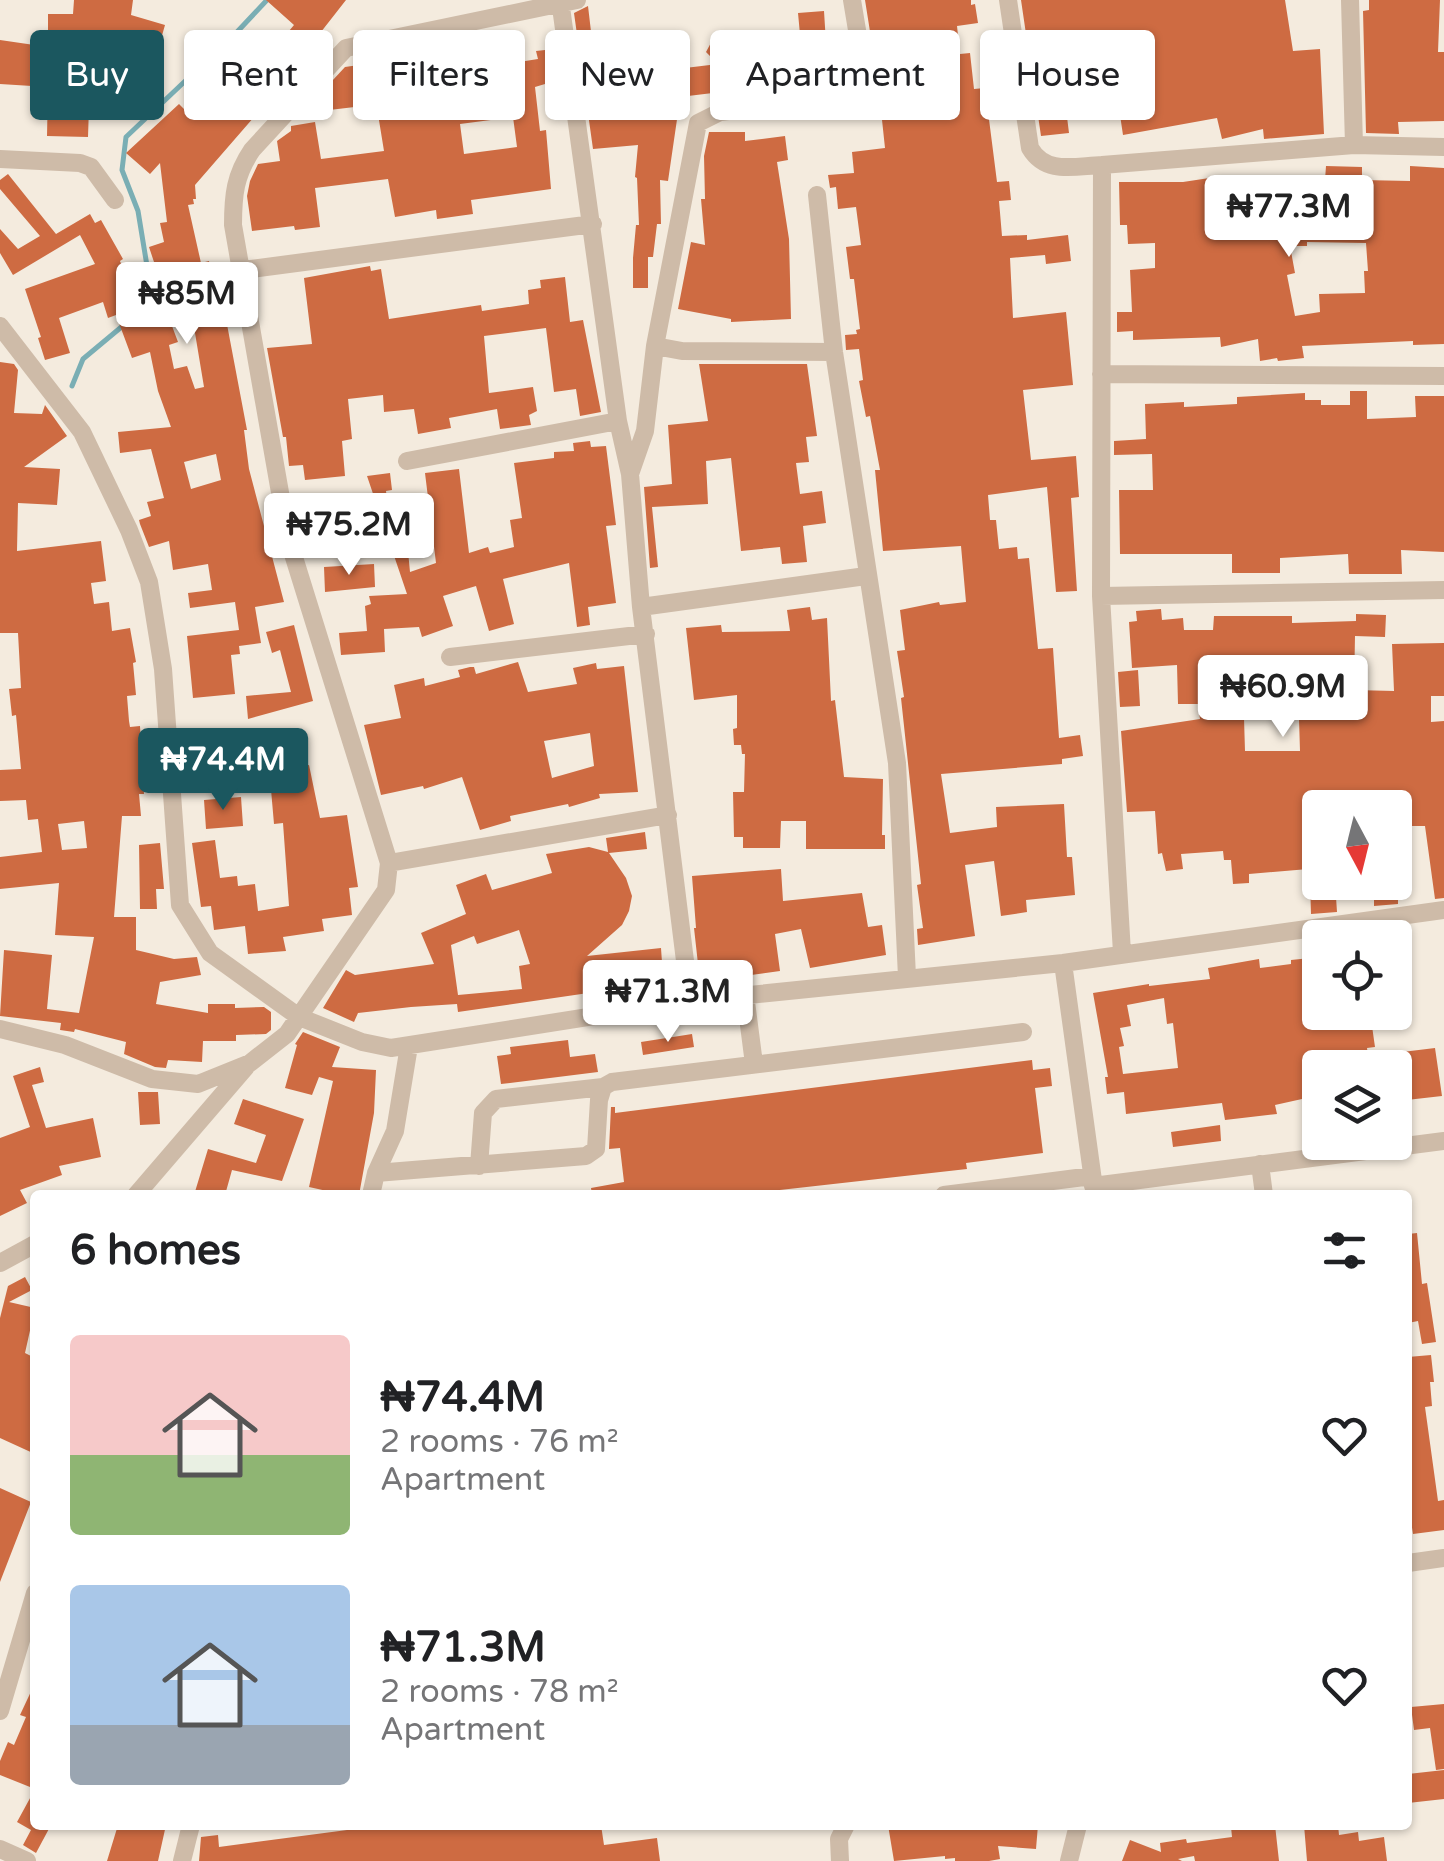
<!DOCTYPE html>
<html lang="en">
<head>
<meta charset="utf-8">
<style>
  :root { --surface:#fff; --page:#f6f6f6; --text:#202124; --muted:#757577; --accent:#1b575f }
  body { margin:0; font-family:"Varela Round",sans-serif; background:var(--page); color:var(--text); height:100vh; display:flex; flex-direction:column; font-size:38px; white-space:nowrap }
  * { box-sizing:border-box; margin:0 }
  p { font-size:32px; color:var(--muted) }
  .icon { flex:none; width:55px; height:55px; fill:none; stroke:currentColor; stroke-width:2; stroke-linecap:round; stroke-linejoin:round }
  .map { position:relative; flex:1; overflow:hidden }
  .drawer { position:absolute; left:30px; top:1190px; width:1382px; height:640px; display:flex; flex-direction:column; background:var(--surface); border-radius:10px; box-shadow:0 2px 8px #0004 }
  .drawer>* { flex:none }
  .banner { position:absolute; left:30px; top:30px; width:1385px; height:90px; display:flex; gap:20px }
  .needle { width:65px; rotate:173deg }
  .fabs { position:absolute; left:1302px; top:790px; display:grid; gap:20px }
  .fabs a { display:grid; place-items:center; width:110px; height:110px; border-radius:10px; background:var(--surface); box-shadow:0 2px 8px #0004; font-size:50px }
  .price { position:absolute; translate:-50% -85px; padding:0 22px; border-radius:10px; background:#fff; color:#222; font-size:32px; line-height:65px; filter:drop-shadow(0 2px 5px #0008) }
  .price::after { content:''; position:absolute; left:50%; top:60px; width:30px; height:22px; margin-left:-15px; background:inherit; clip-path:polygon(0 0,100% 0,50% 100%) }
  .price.active { background:var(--accent); color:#fff }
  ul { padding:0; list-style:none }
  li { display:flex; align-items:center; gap:30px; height:250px; padding:0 40px }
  li span { display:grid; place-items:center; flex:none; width:280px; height:200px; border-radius:10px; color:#555 }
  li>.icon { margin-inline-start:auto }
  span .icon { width:120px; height:120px; fill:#fffc; stroke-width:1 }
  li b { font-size:42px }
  h2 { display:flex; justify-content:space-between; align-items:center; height:120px; padding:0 40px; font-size:42px }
  .tag { padding:0 35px; border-radius:10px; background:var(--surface); box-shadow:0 2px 8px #0004; font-size:35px; line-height:90px }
  .tag.active { background:var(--accent); color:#fff }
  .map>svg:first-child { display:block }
</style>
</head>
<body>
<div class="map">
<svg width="1444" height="1861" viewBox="0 0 1444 1861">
  <rect width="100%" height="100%" fill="#f4ebde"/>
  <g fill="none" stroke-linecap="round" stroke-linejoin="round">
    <!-- stream -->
    <path stroke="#7aaeb4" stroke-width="5" d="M133 317 158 304 148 272 138 211 122 170 126 137 237 32 267 0
      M72 386 83 359 125 324"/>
  </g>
  <!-- building -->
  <path fill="#ce6b42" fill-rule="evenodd" d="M74 0H133L131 15 165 25 157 53 144 50 143 88 124 87V79L90 77 88 137 47 136 48 87 0 84V40L48 47V14H73Z
    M266 0H346L310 46 313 49 195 185 196 199H193L194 204 188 205 201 263 209 261 216 298H222L247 430H244L249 469 284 602 255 607 261 643 239 646 240 654 231 655 235 694 193 698 187 636 239 630 235 602 190 608 188 593 212 590 208 564 173 570 169 541 149 547 140 524 139 520 151 516 147 502 164 498 151 449 120 453 118 432 171 427 158 391 150 352 132 358 116 315 108 318 103 302 59 318 70 353 45 360 38 338 41 337 25 289 95 264 80 235 13 275 0 253V229L18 249 40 236 0 189V180L8 174 56 234 90 214 95 223 101 220 123 259 120 261 144 327 169 318 178 342 169 345 174 369 187 366 195 389 204 387 187 285 178 287 175 269 158 274 149 247 164 242 160 223 167 222 160 163 150 174 126 153 179 104 184 109 240 43 263 62 294 25ZM216 454 221 480 191 489 184 462Z
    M865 0H971V5L975 4 978 23 957 26 960 54 970 53 974 89 985 88 997 182 1009 181 1011 200 999 201 1002 236 1027 235V240L1068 235 1071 261 1046 264 1045 255 1010 258 1013 318 1066 312 1073 385 1023 390 1031 460 1076 456 1079 497 1071 498 1077 591 1056 592 1047 487 988 495 990 520H996L999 549 1017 547 1018 559 1029 558 1038 649 1053 648 1059 738 1080 735 1083 756 1062 759V764L941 774 950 833 997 827 996 807 1064 804 1067 857H1072L1075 895 1026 900 1027 912 1001 916 994 861 965 865 975 936 918 945 917 929 923 928 917 885 921 884 901 698 904 697 897 651 905 650 900 610 939 602 940 605 966 602 961 546 883 551 875 470H880L870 416 866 417 859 381 863 380 859 349 846 350 845 335 857 334 856 330 860 329 854 279H850L846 247 861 245 856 207 838 209 836 187 830 188 828 175 854 173 852 152 885 148 880 101 874 102V97L878 82Z
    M1021 0H1285L1293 51 1320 49 1324 134 1264 139 1263 129 1222 139 1217 118 1123 135 1117 95 1065 101 1069 133 1041 136ZM1070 34 1072 64 1044 66 1041 37Z
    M1369 0H1440L1438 52H1444V121L1398 122 1399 134 1366 133 1363 11 1369 10Z
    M588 6 596 74 616 73 618 94 681 92 668 181 660 180 661 224H657L653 257H648V288H633V258L636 225H639L637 178 635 177 638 145 593 149 574 13Z
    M824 11 826 43 801 45 798 13Z
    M722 37 744 59 717 63 706 52 713 39Z
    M445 40 455 107 511 99 507 64 538 59 536 51 554 49 555 81 535 87 540 131 546 130 551 189 471 200 473 214 437 219 436 210 395 217 388 179 315 188 320 227 295 230 294 226 252 231 247 196 250 181 258 164 280 161 277 141 291 131V126L315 122 321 159 384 151 377 108 363 110V106L321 111 319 95 345 67 366 64V69L415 61 412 47ZM513 117 517 147 464 154 460 124Z
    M718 64 721 92 688 96 685 68Z
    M709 132H745V141L785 136 788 160 777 162 789 239 791 319 731 322V319L678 309 691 242 705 245 701 199H705L704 156Z
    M1326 166 1362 167V180L1410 181V166L1444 168V344L1413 345V341L1302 346 1304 358 1278 361 1277 358 1260 361 1258 339 1221 347 1220 337 1133 340V331L1117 332V312H1132L1130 270 1155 268V243L1128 244 1127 225H1120L1119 182H1183L1229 175 1325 180ZM1307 242 1366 243 1368 271H1364L1365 293 1319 294 1320 312 1295 316 1287 275 1295 273 1290 246H1307Z
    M370 266 371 271 381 269 389 319 481 305 482 311 529 304 528 290 541 288 540 280 565 277 570 322 583 320 601 412 580 416 576 389 554 392 546 328 484 336 489 393 533 387 537 411 529 415 531 425 500 429 497 409 449 418 451 428 418 434 414 409 384 412 383 395 348 399 352 439 342 441 345 476 305 480 303 465 289 466 286 437H283L267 348 312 344 304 278Z
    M0 362 14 364 18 370 14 413 42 414 45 405 67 436 24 467 60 469 57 505 18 503 17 551 101 541 106 581 91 583 94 604 109 602 112 631 130 628 136 662 133 663 136 695 127 696 129 721 130 727 140 726 144 794H139L141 816H122L114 917H136V950L174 959 197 957 201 975 160 982 156 1004 208 1013V1004H235V1008L264 1007 271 1012V1030L266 1034 236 1035V1041H203L202 1062 168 1060 166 1068 155 1067 124 1054 126 1042 75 1029 74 1032 60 1030 61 1023 0 1016 4 950 52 955 47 1009 79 1013 94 937 55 935 59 883 0 889V857L42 852 38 819 28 820 26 800 0 801V770L21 769 16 715 12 716 9 689 21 688 18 633H0ZM84 821 87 848 62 850 58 824Z
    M699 364H807L817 436 806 437 809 462 796 463 800 494 822 491 826 523 803 526 807 562 782 564 780 547 741 551 731 458 706 461 708 504 652 507 658 567 650 568 644 487 672 484 668 425 708 421Z
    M1350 391H1367V419L1416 417 1415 396H1444V552L1401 550 1402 574H1349L1348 554 1280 558V573H1232V554H1120L1119 490H1153L1152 454 1114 455V441L1146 439 1145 404 1184 402V407L1237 404V397L1305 393V400H1321V405H1350Z
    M590 441 591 447 606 446 616 525 606 526 616 603 588 607 590 625 577 627 569 563 503 579 514 624 489 631 476 586 443 596 453 626 422 637 419 627 384 629 385 652 341 655 339 633 367 631 365 606 371 604 369 596 407 594 367 476 390 473 392 490 386 491 390 522 405 520 410 572 436 563 425 473 459 469 469 553 488 547 490 553 514 547 510 520 522 518 514 463 554 458V452L574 451 573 443Z
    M374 564 375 587 325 592 324 567Z
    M810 607 812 620 827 618 831 701 835 700 844 777 883 779 882 835H885V849H806V821H781L780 848H743V837H734L733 792H744L745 754H742L741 745H734L733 729 737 728V695L694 700 686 628 721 625 722 632 790 631 787 610Z
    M1161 609 1162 620 1183 618 1184 630H1213L1214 616H1292V623L1356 621V614L1386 615 1385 637 1355 636 1354 690 1394 691 1392 644 1444 643V696H1431V722L1444 721V898L1435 899 1425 826H1395V808H1320V868L1249 874V883L1233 884 1231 860H1224L1223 851 1181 854 1183 869 1166 871 1162 853 1158 854 1155 811 1127 812 1121 731 1200 719 1198 704H1178L1177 665 1132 668 1129 622 1137 621 1136 611ZM1244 718 1299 719 1300 751H1245Z
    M294 625 313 701 248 719 246 696 291 692 280 650 272 653 266 632Z
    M518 662 528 692 577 684 573 668 596 663 597 669 624 666 638 792 599 794 600 798 569 807 568 804 510 816 511 821 480 830 462 777 424 789 423 786 381 795 364 725 401 718 394 685 424 678 425 686 460 677 458 670 470 667H474L476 674ZM590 733 594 766 552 778 544 741Z
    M1138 670 1140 706 1120 707 1118 672Z
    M285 734 287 769 309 765 320 818 347 815 358 887 349 888 352 915 322 919 324 931 283 937 286 951 248 954 245 926 214 930 211 906 201 907 192 843 215 840 220 878 237 876 238 886 255 884 258 911 289 906 283 823 274 824 270 778H263L260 735Z
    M241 797 243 826 206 829 204 800Z
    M645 832 647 849 609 853 626 878 632 896 629 911 622 925 587 956 661 948 664 991 603 1000 602 991 458 1012 457 1004 411 1007 358 1013 354 1022 323 1008 346 970 355 975 434 964 421 933 466 914 456 885 486 874 492 890 552 873 546 854 589 847 608 852 606 838ZM519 930 530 964 519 966 522 989 458 995 451 945 474 936 477 944Z
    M160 843 164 889H156L157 909H140L139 845Z
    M781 869 783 901 862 893 868 927 882 925 886 955 810 968 801 929 775 934 780 971 700 982 694 928H696L692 876Z
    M1310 882H1335L1337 912 1311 914Z
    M1374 882H1398V904L1374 906Z
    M1320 957V1012H1370L1375 1047 1367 1048 1368 1055 1337 1059 1338 1068H1320V1095L1275 1105 1277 1114 1225 1120 1222 1103 1126 1114 1124 1092 1107 1094 1105 1077H1108L1093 993 1149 984V986L1210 979 1208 968 1259 959 1260 968 1291 964V960ZM1164 998 1167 1024 1173 1023 1178 1068 1123 1074 1119 1047 1124 1046 1120 1028 1131 1026 1127 1005Z
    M303 1032 340 1047 332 1067 376 1070 374 1113 359 1195H335L336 1193 309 1187 333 1081 319 1077 312 1095 285 1088 297 1045 295 1044Z
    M692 1034 694 1047 643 1055 641 1042Z
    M568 1040 570 1057 595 1054 598 1072 501 1084 497 1056 511 1054 510 1047Z
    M1435 1048 1442 1096 1398 1101 1394 1053Z
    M1032 1060 1033 1070 1050 1068 1052 1086 1035 1088 1043 1153 966 1163 967 1169 734 1195H592L591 1188 624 1182 620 1148 609 1149 611 1107H615V1113Z
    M40 1067 44 1082 32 1085 46 1128 93 1118 101 1157 59 1166 62 1175 20 1190 27 1203 0 1216V1138L30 1127 13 1076Z
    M138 1092H158L160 1124 140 1125Z
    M243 1099 304 1119 282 1181 232 1170 225 1195H194L208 1149 256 1163 266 1135 234 1124Z
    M1220 1125 1221 1141 1173 1147 1171 1132Z
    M1417 1233 1422 1284 1427 1283 1436 1342 1422 1344 1418 1321 1408 1323V1234Z
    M25 1277 32 1290 9 1302 35 1308 25 1353 35 1358V1454L0 1438V1318L8 1286Z
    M1431 1355 1434 1382H1430L1432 1406 1425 1407 1438 1501 1444 1500V1530L1413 1534 1408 1502V1357Z
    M0 1488 31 1502 0 1582Z
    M35 1683V1789L0 1775V1761L8 1742 14 1745 26 1717 20 1715Z
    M1444 1704V1769L1436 1770 1430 1728 1414 1730 1411 1707Z
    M1444 1770V1799L1408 1803V1774Z
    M35 1789V1825H51L36 1853 23 1845 31 1830 17 1822Z
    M118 1825H166L158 1861H107Z
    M385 1825H601L604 1845 657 1838 660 1861H199L201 1837 218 1835 219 1847Z
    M888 1825H1038L1036 1849 998 1846 1000 1859 989 1861H955V1858L945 1859V1856L894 1861Z
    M1244 1825H1275L1279 1861H1195L1194 1856 1178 1859 1182 1861H1122L1130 1840 1161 1852 1160 1843 1186 1839 1187 1843 1232 1837 1231 1827Z
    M1304 1825H1338L1339 1835 1358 1832 1359 1841 1384 1837 1387 1861H1307Z"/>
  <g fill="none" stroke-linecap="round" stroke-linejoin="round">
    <!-- street -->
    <path stroke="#cebba8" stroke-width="18" d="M560 0 618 421 630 474 641 607 690 1001
      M1008 0 1030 148C1046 175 1074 166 1102 165L1101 596 1122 953
      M1350 0 1354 145
      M0 159 80 163 91 167 115 200
      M1102 165 1354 145 1444 147
      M817 195 834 352 897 763 907 977
      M243 270 593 224
      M0 326 82 432 129 530 149 582 163 669 180 905 210 953 299 1017 362 1042 391 1048 690 1001 1063 963 1444 910
      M655 346 682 351 834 352
      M1101 374 1444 376
      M407 461 618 421
      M630 474 645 431 655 346 698 123 720 112 855 96 862 92 866 84 852 0
      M1101 596 1444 590
      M641 607 866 576
      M450 657 646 634
      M389 863 668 815
      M1063 963 1095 1195
      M745 994 754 1064
      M0 1029 65 1045 152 1079 198 1084 250 1063 287 1034 386 890 389 863 288 538 233 225C233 195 235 175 252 150L346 48 577 0
      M1260 1164 1264 1195
      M479 1166 483 1113 496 1099 603 1087
      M376 1173 586 1156 596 1149 599 1100 603 1087 612 1082 1023 1032
      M1093 1186 1444 1141
      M136 1195 246 1067
      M371 1195 376 1173 395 1131 409 1046
      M944 1195 1092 1176
      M0 1263 35 1244
      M1408 1563 1444 1558
      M0 1711 35 1593
      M0 1849 27 1861
      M182 1861 191 1825
      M840 1861 839 1839 846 1825
      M1069 1861 1078 1825"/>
  </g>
</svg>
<div class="fabs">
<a><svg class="needle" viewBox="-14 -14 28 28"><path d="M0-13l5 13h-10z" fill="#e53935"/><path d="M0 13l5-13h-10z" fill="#757577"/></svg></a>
<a><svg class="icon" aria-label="locate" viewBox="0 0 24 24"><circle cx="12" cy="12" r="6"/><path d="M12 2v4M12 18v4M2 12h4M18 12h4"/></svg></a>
<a><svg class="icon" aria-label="layers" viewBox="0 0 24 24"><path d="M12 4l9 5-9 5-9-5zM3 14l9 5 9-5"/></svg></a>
</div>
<b class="price" style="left:1289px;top:260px">₦77.3M</b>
<b class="price" style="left:187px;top:347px">₦85M</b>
<b class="price" style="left:349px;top:578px">₦75.2M</b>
<b class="price" style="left:1283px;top:740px">₦60.9M</b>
<b class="price active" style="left:223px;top:813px">₦74.4M</b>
<b class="price" style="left:668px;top:1045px">₦71.3M</b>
<div class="banner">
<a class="tag active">Buy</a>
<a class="tag">Rent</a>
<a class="tag">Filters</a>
<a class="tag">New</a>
<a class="tag">Apartment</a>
<a class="tag">House</a>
</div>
<section class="drawer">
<h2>6 homes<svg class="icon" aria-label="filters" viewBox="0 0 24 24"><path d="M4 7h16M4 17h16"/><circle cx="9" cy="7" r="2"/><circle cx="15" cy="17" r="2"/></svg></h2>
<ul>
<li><span style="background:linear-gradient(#f6c9c9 60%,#8fb573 0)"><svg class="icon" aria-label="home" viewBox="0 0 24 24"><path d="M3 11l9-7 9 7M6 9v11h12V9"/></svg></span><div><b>₦74.4M</b><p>2 rooms · 76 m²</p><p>Apartment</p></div><svg class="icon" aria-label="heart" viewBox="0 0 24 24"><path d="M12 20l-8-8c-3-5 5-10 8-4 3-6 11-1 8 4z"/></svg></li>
<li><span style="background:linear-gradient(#a9c7e8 70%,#9aa5b1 0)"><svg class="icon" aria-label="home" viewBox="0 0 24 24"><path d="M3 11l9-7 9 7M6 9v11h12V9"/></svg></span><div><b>₦71.3M</b><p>2 rooms · 78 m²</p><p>Apartment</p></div><svg class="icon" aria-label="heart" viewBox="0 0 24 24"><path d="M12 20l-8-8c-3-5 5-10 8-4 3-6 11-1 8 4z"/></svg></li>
</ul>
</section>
</div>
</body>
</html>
